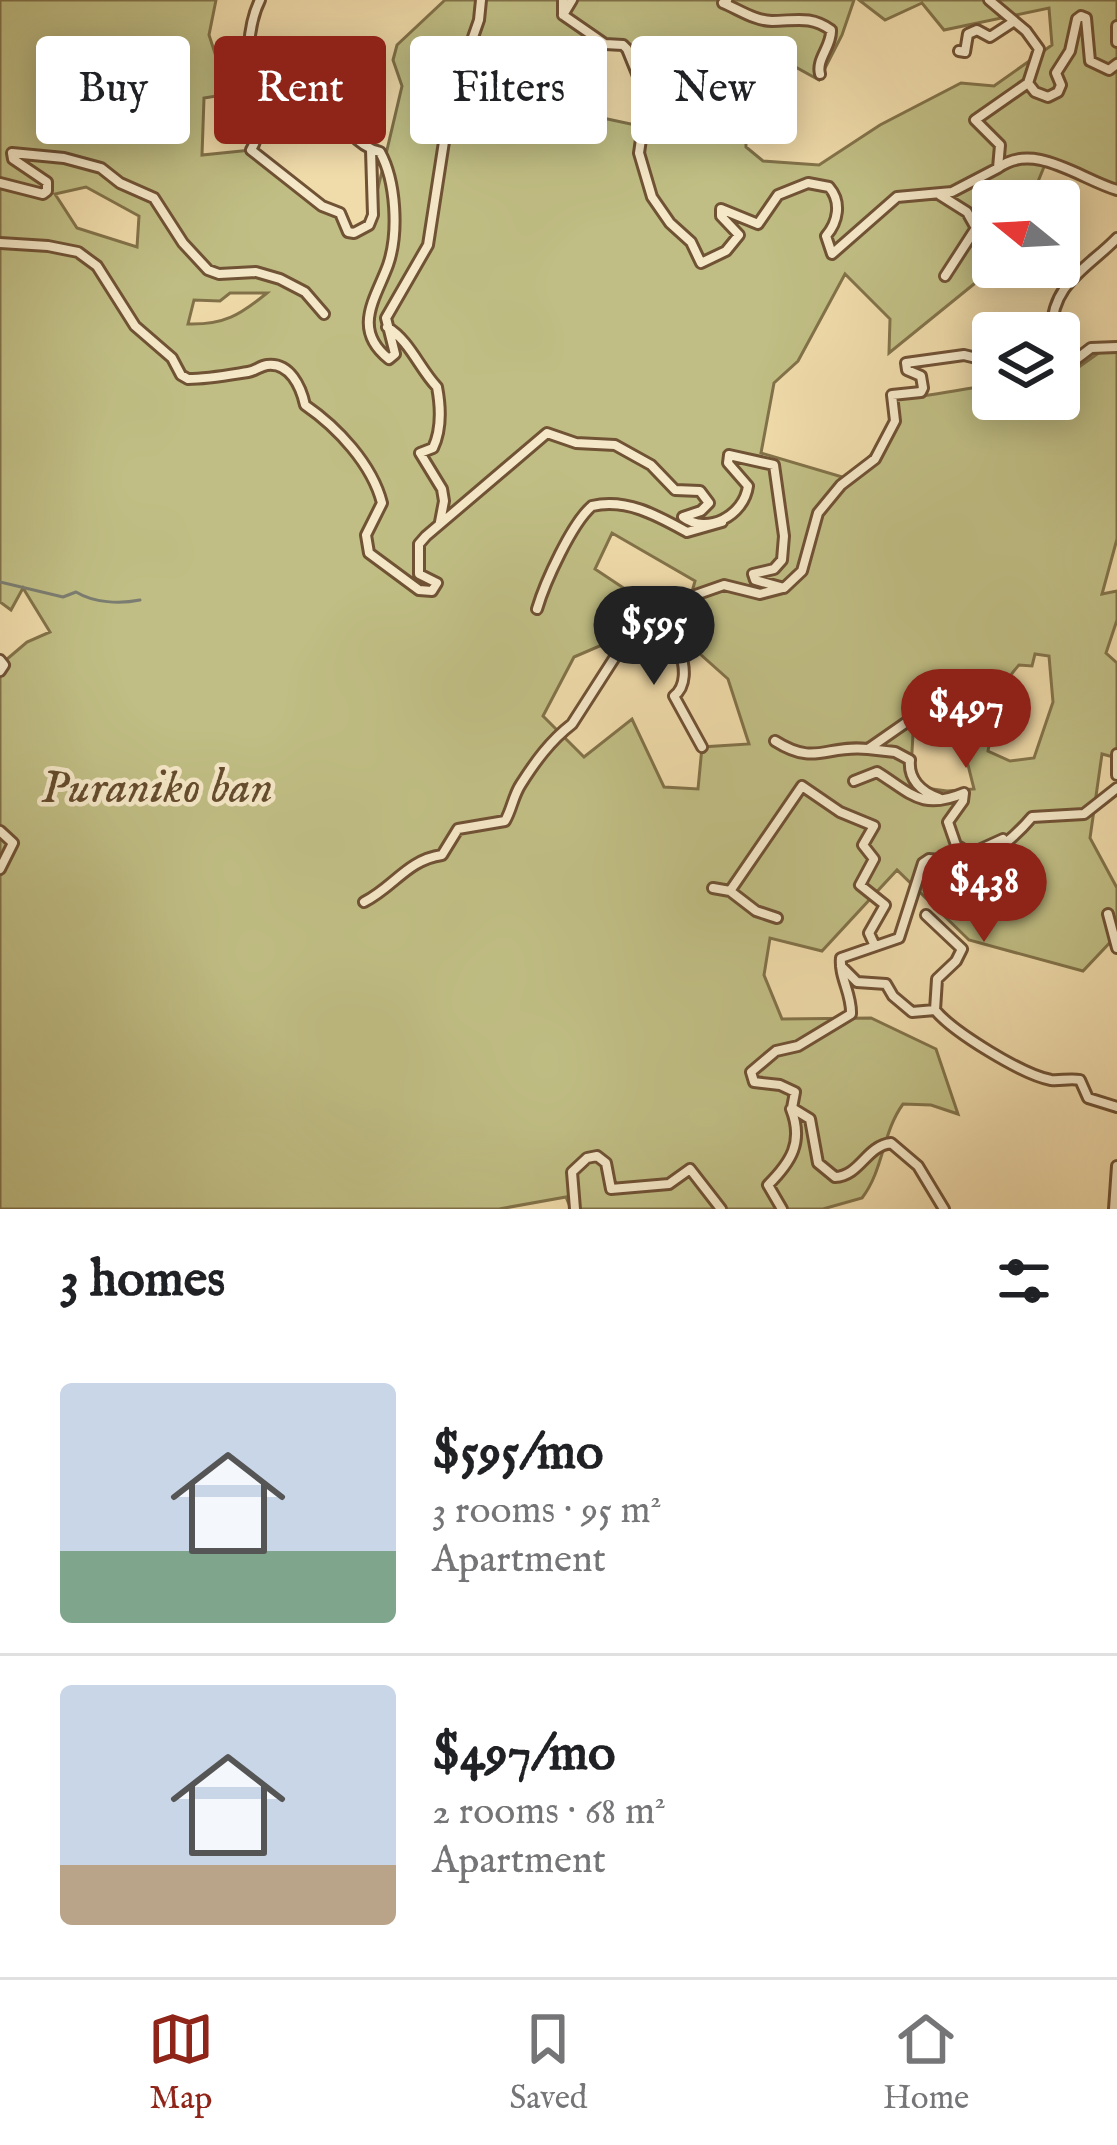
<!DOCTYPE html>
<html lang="en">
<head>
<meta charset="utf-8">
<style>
  :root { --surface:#fff; --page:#f2f2f2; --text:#202124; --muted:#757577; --line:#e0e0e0; --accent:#8f2418 }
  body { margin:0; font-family:"IM FELL English",serif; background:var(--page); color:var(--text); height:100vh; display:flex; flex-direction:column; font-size:45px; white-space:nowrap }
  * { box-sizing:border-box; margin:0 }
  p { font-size:39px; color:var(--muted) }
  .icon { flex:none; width:66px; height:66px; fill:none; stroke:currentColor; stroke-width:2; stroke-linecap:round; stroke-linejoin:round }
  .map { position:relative; height:1209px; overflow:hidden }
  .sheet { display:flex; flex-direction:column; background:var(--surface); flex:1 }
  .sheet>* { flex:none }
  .guide { position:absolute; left:36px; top:36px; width:1047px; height:108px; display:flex; gap:24px }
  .needle { width:78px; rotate:288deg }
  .fabs { position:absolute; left:972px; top:180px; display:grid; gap:24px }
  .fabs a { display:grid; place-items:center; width:108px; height:108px; border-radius:12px; background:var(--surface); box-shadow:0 6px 30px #0003; font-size:60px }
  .price { position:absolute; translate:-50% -102px; padding:0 27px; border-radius:42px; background:var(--accent); color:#fff; font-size:39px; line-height:78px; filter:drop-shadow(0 3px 6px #0008) }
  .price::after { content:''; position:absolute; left:50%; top:72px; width:36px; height:27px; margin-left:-18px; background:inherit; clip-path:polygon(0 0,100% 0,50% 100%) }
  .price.current { background:#222; color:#fff }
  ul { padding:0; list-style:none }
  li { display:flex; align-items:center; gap:36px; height:300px; padding:0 60px }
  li+li { border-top:3px solid var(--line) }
  li span { display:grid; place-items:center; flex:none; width:336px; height:240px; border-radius:12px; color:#555 }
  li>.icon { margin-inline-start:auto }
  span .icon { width:144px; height:144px; fill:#fffc; stroke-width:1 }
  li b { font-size:51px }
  h2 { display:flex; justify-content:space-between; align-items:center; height:144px; padding:0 60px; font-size:51px }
  .tag { padding:0 42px; border-radius:12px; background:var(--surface); box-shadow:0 6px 30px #0003; font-size:42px; line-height:108px }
  .tag.current { background:var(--accent); color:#fff }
  .dock { display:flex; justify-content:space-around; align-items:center; height:168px; border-top:3px solid var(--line); background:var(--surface); font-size:33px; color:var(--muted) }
  .dock a { display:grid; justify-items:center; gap:6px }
  .dock .current { color:var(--accent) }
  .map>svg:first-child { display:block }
</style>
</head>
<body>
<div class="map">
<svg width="1117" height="1209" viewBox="0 0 1117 1209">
  <rect width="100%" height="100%" fill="#f0dbaa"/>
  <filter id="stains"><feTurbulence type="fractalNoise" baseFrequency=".00167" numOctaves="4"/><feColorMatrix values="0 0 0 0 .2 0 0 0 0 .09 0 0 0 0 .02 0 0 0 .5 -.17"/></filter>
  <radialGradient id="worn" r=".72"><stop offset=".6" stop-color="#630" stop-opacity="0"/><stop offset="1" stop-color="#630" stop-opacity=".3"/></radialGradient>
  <!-- green -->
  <path fill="#c0be84" stroke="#827249" stroke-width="3" fill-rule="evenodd" d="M0 0H216L209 35 224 81 223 95 204 98 202 155 251 150 322 206 340 213 348 232 370 222 402 86 393 60 397 45 445 0H854L842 35 819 80 779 58 745 69 746 147 763 161 819 165 880 125 961 83 994 86 1052 45 1049 8 944 30 922 3 885 20 859 0H1117V195L1046 162 1030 201H993L995 267 889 353 890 319 845 274 798 361 774 383 761 453 849 479 898 425 896 398C930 397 959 389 993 385V399H1059V381L1100 352 1117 351V539L1102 594 1117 591V620L1106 653 1117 663V758L1102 754 1090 838 1117 888V935L1083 971 969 940 897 870 822 951 770 938 764 975 782 1019 871 1018 936 1049 958 1114 931 1105 903 1104C882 1133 884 1169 862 1198L823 1209H571L566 1197 499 1209H0V665L27 642 50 632 23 588 11 610 0 602ZM520 38 533 46 558 41 627 49 647 98 640 126 570 111 563 130 514 124 504 135 481 128V55ZM86 187 139 216 137 247 77 228 55 194ZM230 293H267C240 315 224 325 188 324L194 300 220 301ZM612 533 695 581 680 636 728 679 749 744 702 747 698 789 664 787 632 719 584 757 543 716 574 657 667 617 595 569ZM1035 654 1049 656 1053 702 1034 758 1010 761 988 751C994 719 996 689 1019 665L1032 666ZM914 717H947L967 761 974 789 947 791 910 786Z"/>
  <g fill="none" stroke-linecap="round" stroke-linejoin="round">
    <!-- stream -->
    <path stroke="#7b7d72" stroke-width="3" d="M0 582 63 597 76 592C94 603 120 604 140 600"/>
    <!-- minor casing -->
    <g stroke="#705235" stroke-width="14">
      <path id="minor" d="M260 0C247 26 246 67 252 96 256 118 262 132 251 150L322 206 340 213 348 232 354 233 369 225 373 215 371 150
        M563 0V15L572 0
        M727 0 723 3C738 9 755 21 772 21 795 21 810 15 831 30 832 46 816 59 820 74
        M989 0 1026 31 1039 49 1028 83 975 120 1000 145 998 168C1034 141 1080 179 1117 190
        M563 15 605 44 623 45 627 49 647 98 639 153 652 197 670 223 691 242 701 263 726 251 739 235 721 216V209L758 224 778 195 808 183 829 187C842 202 838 222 826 236L832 254 897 197 952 192 998 168
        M1117 26V42
        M959 51 965 52 968 34 977 30 990 37 1013 22
        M1028 83 1035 92 1048 97 1058 92 1061 85 1056 73 1070 51 1077 19 1081 16 1086 18 1090 61 1109 70 1117 64
        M332 102C342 124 356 146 380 152 396 181 399 233 388 265 376 298 351 329 389 359L395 354 386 318 428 245 450 103 479 20 481 0
        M0 183 43 194 47 191V182L13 159 12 153 64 158 101 168 120 183 154 198 183 243 208 270 219 274 256 272 280 279 305 292 324 314
        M940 195 967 212 976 228 945 276
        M0 243 48 246 78 252 97 266 135 326 172 358 181 375 188 379C208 379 229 375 248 372 255 371 260 366 267 365 290 362 301 387 305 405 337 427 372 464 382 503L366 535 369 553 419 590 432 591 437 583 419 574V544L426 536 547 433 576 443 615 445 651 465 675 490 700 491 709 503 701 511 683 517C707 535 744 516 748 486L728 463 729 455 774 465 784 536 782 560 774 569 753 574 755 580 784 588 802 571 818 513 841 485 875 459 895 421 892 395 921 392 923 388 921 376 907 370 906 363 964 355 993 362
        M387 327C410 341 419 368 437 387 441 408 442 429 433 448L420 453 442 489 444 501 440 522
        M1052 333C1050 284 1088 268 1117 238
        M1059 359 1070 364 1091 348 1117 347
        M650 605C671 620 699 677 674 696L702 747
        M537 609C545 582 572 523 592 506 627 498 658 516 687 532L722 522
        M0 660 4 665 0 671
        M930 713 914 717 868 749 895 752 910 760C908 779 921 792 939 798
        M775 741C816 767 826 744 868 749
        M1117 754V775
        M854 781 877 772C911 793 921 811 964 793L963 801 948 822 956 845 970 854 1003 839
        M0 831 13 843 0 869
        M713 888 730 891 802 786 840 812 874 826 863 845 874 859 860 885 885 905 869 933 875 946
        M730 891 756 911 777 918
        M364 902C394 887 407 860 442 855L458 829 505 821C512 809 513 796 521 784 535 762 550 741 572 724L649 604 681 600 724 585 760 594 783 588
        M1108 914 1117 948
        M926 915 962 949 956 961 937 979 935 1010
        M841 966 857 982 886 984 893 996 912 1012 935 1010C953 1032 1023 1075 1051 1080 1060 1081 1070 1078 1080 1080L1088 1098 1117 1107
        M575 1209 572 1172 587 1158 597 1156 606 1163 611 1189 669 1184 690 1169 721 1209
        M782 1209 768 1185C791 1162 804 1142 791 1109
        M944 1209 918 1166 891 1143C866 1146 860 1176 835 1177L818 1163 810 1119 792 1108 795 1092 780 1085 754 1082 751 1072 776 1051 798 1046 851 1014C852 994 839 977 841 958L899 938 923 863 929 859C939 859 949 863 958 863 988 862 1014 838 1032 817L1084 814 1117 788
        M1114 1209 1117 1166"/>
    </g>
    <!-- minor -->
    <use href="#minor" stroke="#f5e8c8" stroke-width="8"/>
  </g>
  <g text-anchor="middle" stroke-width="9" stroke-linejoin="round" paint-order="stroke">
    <!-- park labels -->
    <g font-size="48" font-style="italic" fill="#644b2c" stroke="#f5e8c8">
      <text x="157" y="802">Puraniko ban</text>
    </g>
  </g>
  <rect width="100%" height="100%" filter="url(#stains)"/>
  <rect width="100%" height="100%" fill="url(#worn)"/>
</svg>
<div class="fabs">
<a><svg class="needle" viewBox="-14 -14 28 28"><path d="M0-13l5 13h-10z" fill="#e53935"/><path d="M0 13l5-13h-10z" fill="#757577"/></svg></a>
<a><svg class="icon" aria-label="layers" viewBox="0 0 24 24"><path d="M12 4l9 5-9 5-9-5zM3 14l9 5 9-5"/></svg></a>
</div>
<b class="price current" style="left:654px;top:688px">$595</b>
<b class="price" style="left:966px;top:771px">$497</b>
<b class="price" style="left:984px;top:945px">$438</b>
<div class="guide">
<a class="tag">Buy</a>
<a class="tag current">Rent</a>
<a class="tag">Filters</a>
<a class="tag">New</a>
</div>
</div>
<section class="sheet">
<h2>3 homes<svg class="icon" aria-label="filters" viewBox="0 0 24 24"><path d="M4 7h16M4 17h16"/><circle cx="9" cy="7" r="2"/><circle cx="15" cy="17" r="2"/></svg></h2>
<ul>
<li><span style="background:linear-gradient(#c9d6e8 70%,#7fa58c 0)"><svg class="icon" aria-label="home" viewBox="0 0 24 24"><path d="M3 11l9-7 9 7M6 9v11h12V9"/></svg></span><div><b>$595/mo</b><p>3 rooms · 95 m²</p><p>Apartment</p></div></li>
<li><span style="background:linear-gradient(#c9d6e8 75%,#b9a48a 0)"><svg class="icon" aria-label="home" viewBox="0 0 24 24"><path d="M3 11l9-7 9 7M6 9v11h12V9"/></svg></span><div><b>$497/mo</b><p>2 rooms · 68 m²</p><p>Apartment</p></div></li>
</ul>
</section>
<nav class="dock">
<a class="current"><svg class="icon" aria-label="map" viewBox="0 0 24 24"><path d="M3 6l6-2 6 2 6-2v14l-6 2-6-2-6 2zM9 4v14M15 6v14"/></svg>Map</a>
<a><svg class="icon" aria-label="saved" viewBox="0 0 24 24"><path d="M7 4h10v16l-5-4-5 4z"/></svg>Saved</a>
<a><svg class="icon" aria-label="home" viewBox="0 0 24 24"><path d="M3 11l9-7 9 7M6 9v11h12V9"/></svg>Home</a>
</nav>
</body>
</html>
